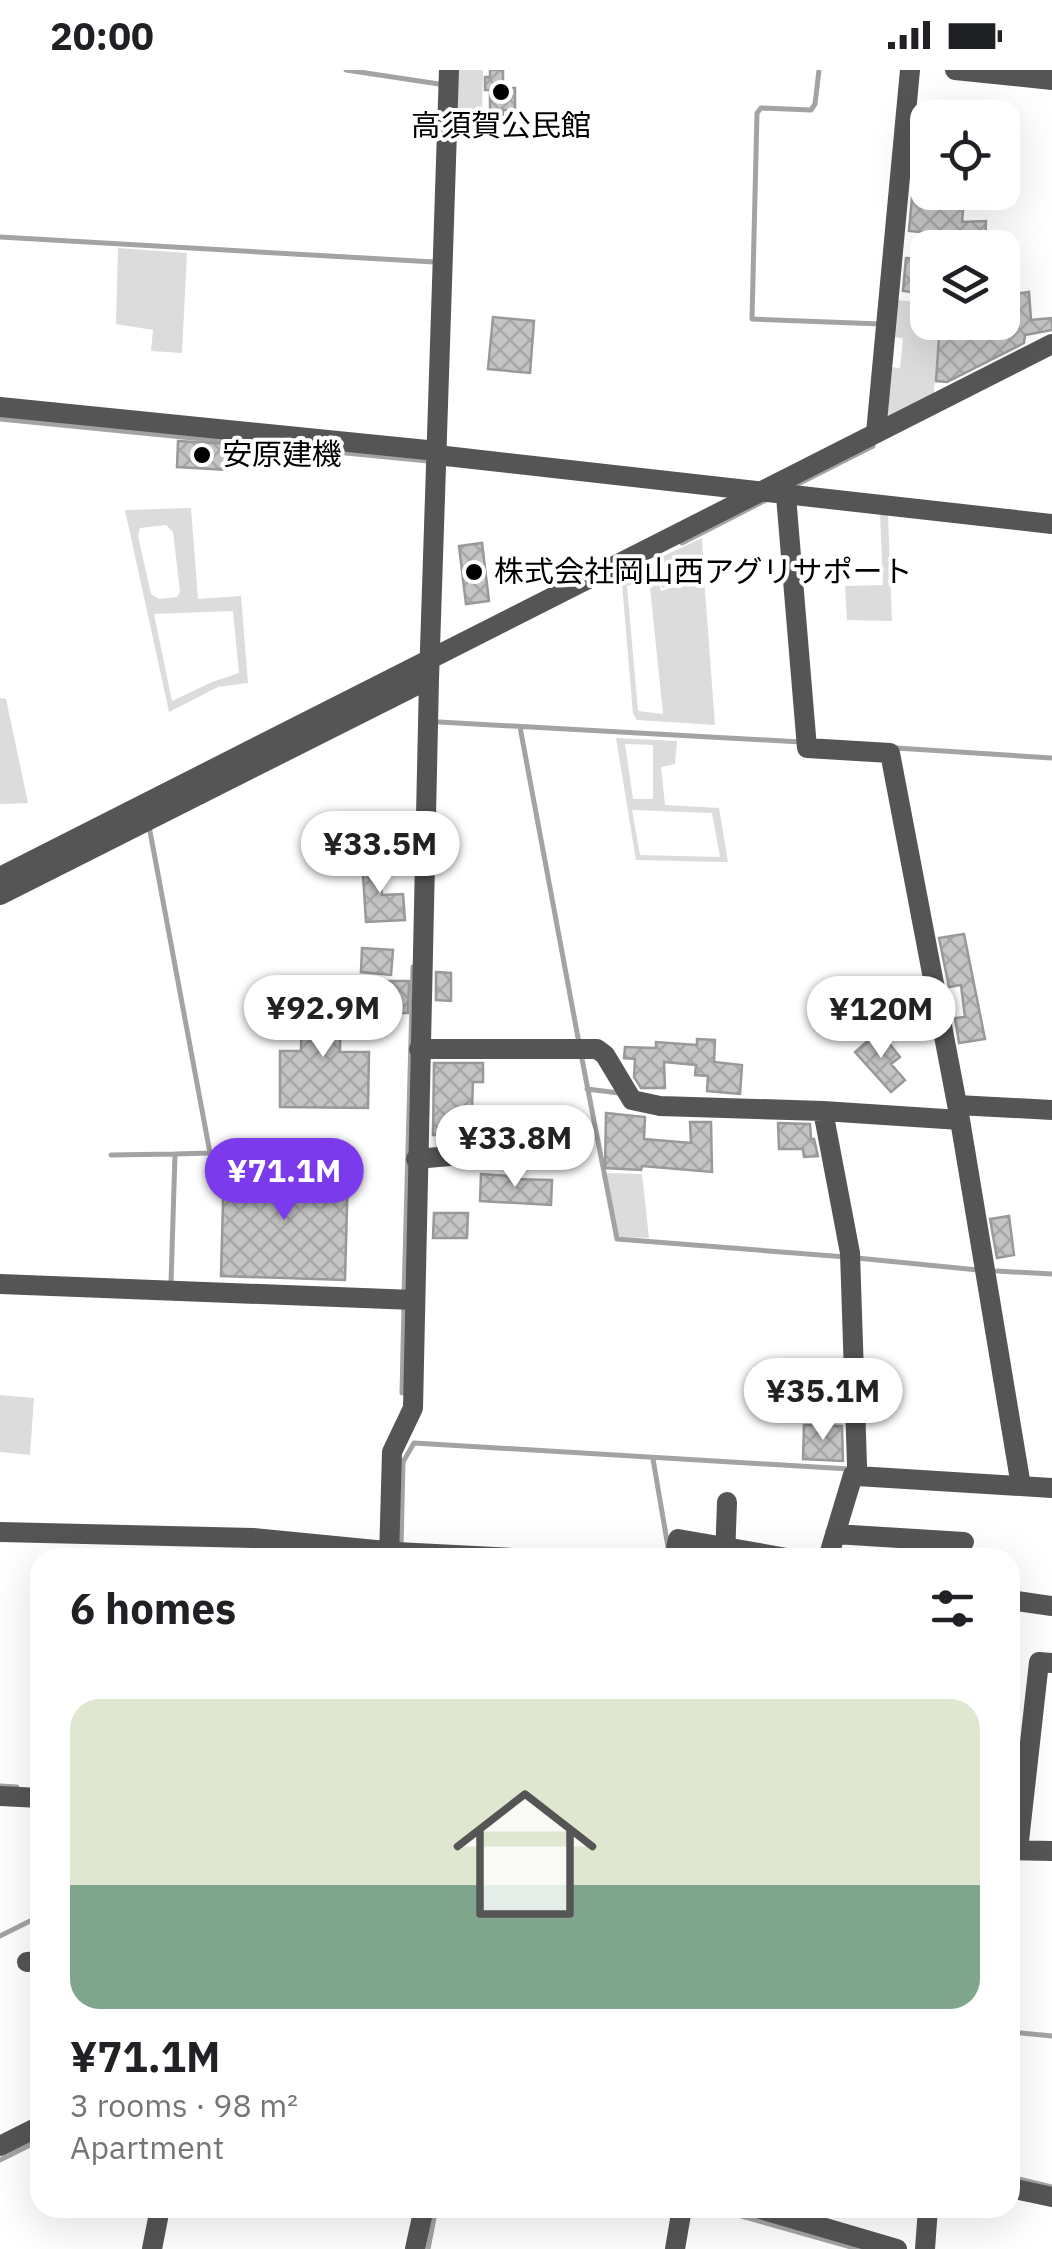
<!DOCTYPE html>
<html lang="en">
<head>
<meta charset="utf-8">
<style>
  :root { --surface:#fff; --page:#f2f2f2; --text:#202124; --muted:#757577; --accent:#7c3aed }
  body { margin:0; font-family:"IBM Plex Sans","Noto Sans JP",sans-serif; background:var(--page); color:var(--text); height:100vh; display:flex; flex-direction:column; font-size:38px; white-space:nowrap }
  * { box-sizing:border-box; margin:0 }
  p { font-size:32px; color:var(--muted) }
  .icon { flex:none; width:55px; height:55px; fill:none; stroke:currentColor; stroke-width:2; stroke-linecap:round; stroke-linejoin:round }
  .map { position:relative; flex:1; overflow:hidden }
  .side { position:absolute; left:30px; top:1478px; width:990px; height:670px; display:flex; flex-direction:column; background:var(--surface); border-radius:30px; box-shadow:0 10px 40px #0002 }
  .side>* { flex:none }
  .fabs { position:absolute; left:910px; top:30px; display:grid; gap:20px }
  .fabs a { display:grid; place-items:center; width:110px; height:110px; border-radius:20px; background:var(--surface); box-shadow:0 10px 40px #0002; font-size:50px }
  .price { position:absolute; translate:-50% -85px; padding:0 22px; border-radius:35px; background:#fff; color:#222; font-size:32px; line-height:65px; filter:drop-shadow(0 2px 5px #0008) }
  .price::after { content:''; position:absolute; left:50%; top:60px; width:30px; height:22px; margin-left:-15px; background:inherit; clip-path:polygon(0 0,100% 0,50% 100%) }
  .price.selected { background:var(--accent); color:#fff }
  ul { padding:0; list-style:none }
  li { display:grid; align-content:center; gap:20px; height:530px; padding:0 40px }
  li span { display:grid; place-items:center; height:310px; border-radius:30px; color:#555 }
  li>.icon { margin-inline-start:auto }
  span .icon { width:180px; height:180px; fill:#fffc; stroke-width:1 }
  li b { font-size:42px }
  h2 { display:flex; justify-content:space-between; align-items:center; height:120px; padding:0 40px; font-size:42px }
  .status { display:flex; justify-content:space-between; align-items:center; height:70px; padding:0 50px; background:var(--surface); direction:ltr }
  .status svg { height:28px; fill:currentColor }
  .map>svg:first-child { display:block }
</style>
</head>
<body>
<div class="status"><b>20:00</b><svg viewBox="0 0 49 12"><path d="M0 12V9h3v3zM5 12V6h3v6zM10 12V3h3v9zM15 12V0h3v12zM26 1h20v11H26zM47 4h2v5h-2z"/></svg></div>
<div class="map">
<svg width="1052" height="2179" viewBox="0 0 1052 2179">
  <defs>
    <pattern id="building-cross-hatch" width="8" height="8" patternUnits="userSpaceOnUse" patternTransform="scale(2.5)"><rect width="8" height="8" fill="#c4c4c4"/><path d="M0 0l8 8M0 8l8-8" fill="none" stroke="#a7a7a7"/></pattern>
  </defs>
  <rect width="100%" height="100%" fill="#fff"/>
  <!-- green -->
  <path fill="#dcdcdc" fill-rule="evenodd" d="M456 0H483L482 44H455Z
    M118 178 187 183 182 283 151 281 153 260 116 254Z
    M896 230 927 233 928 252 939 253 934 323 886 349 890 297 900 298 903 268 893 267Z
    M191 438 198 529 241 526 248 613 218 617 169 642 125 440ZM166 455 173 462 180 522 177 527 159 529 151 524 138 466 140 458ZM233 541 239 603 212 612 172 631 154 544Z
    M880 443 888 445 892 551 847 550 845 516 883 515Z
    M702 468 704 505 662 518 655 490Z
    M655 498 661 521 704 508 715 655 637 650 633 644 622 514ZM648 508H649L663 644 638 641 627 516Z
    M0 628 6 629 28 733 0 734Z
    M616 668 677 671 675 694 661 697 665 735 719 738 728 792 636 790ZM625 674 653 675V729H633ZM632 740 712 743 720 787 640 785Z
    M605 1103 642 1104 649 1168 621 1167 615 1162Z
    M0 1325 34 1328 30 1385 0 1382Z"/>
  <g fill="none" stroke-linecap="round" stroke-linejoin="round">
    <!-- stream -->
    <path stroke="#a3a3a3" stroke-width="5" d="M346 0 439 14
      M819 0 815 34 811 40 761 38 757 43 752 249 881 254
      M0 167 434 192
      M0 349 428 391
      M794 416 873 376
      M682 473 766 430
      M439 652 801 672
      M520 657 579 973
      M896 678 1052 688
      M149 756 210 1083 175 1084 171 1213
      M581 984 617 1169 846 1187
      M587 1019 619 1023
      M544 1071 595 1067
      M111 1085 175 1084
      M857 1188 978 1200
      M997 1201 1052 1204
      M404 1225 413 897
      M402 1323 404 1236
      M653 1389 668 1477
      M401 1478 403 1392 414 1373 849 1399
      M519 1482 637 1488
      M0 1716 17 1717
      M0 1866 40 1846
      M1010 1962 1052 1966
      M0 2090 40 2070
      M1010 2107 1052 2117
      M713 2138 858 2179
      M428 2179 436 2138"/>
  </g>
  <!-- building -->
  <path fill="url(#building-cross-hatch)" stroke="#999" stroke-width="2.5" d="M490 0H503V18H515V40H503V45H490V20H485V7H490Z
    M913 116 928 118V122H940V126L964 129 962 152 986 151 985 178H947L948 165 909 161Z
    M906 188 928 190V224L903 221Z
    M1029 222 1031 250 1052 248V260L1025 265 1024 273 947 312 936 311 940 252H988L1018 257 1015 224Z
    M493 247 534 251 530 303 488 299Z
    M178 371 228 374 227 400 177 397Z
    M482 473 489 531 466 534 459 476Z
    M380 787 382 825 403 824 405 850 366 852 362 789Z
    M964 864 985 969 959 973 955 948 965 947 961 915 949 917 939 868Z
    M362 878 393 880 391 905 361 902Z
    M436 902 451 903V931L436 930Z
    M385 911H409L408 943H385Z
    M302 917 341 919 340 982H369L368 1038 280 1037V981H301Z
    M879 961 900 987 891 994 905 1010 891 1022 855 982Z
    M697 969 715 970 714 992 742 995 740 1024 707 1021 708 1006 695 1005 696 995 664 992 665 1018H641L634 1007 635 989 624 988 625 977 656 978V972L697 975Z
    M434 993H483V1012H473L471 1066 433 1065Z
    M541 1038 575 1040 577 1057 544 1062Z
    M606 1043 645 1047 644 1069 691 1073 690 1052H711L712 1102 642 1096 641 1100 605 1098Z
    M778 1053 810 1054 811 1069H814L818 1086 804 1087 803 1079H779Z
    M224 1096 348 1100 345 1210 221 1206Z
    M481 1104 511 1106V1109L552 1110 551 1135 480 1131Z
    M434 1143H468L467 1168H433Z
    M1009 1146 1014 1185 997 1188 990 1149Z
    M786 1294 830 1297 829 1317 785 1314Z
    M804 1355 842 1356 843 1391 803 1389Z"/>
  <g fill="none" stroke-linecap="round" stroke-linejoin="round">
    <!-- street -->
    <path stroke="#555" stroke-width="20" d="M955 0 1052 10
      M0 337 437 381
      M876 363 910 0
      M437 385 1052 454
      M786 426 807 678 890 683 960 1050 1021 1416
      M0 807 1052 274
      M0 825 429 609
      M419 979H597L605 985 632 1030 660 1036 823 1041 960 1050
      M957 1035 1052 1040
      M823 1041 850 1183 857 1395V1406L853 1405 828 1488
      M416 1089 542 1078
      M0 1214 414 1230
      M857 1406 1052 1418
      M0 1462 253 1468 396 1482 514 1488
      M835 1464 964 1472
      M389 1488 392 1382 413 1338 429 609 449 0
      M674 1488 678 1469 787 1488
      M725 1488 727 1432
      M1010 1530 1052 1536
      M0 1726 40 1728
      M1010 1780 1052 1781
      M1018 1780 1039 1592 1052 1593
      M27 1892 40 1891
      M0 2076 40 2056
      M1010 2118 1052 2127
      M757 2138 897 2179
      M152 2179 160 2138
      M415 2179 424 2138
      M675 2179 682 2138
      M925 2179 928 2138"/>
  </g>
  <!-- markers -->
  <g fill="#000" stroke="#fff" stroke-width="4">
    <circle cx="501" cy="22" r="10"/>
    <circle cx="202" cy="385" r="10"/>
    <circle cx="474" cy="502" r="10"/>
  </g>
  <g text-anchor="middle" stroke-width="8" stroke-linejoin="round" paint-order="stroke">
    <!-- poi labels -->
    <g font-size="30" fill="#000" stroke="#fff" text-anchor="start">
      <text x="501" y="66" text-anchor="middle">高須賀公民館</text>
      <text x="222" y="395">安原建機</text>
      <text x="494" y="512">株式会社岡山西アグリサポート</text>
    </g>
  </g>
</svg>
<div class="fabs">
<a><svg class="icon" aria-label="locate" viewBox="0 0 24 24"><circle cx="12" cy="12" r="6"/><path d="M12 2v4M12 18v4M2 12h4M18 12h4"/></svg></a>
<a><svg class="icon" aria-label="layers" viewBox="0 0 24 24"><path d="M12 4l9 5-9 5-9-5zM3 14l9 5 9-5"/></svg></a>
</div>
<b class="price" style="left:380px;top:826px">¥33.5M</b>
<b class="price" style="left:323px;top:990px">¥92.9M</b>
<b class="price" style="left:881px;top:991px">¥120M</b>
<b class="price" style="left:515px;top:1120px">¥33.8M</b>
<b class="price selected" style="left:284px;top:1153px">¥71.1M</b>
<b class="price" style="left:823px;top:1373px">¥35.1M</b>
<section class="side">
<h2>6 homes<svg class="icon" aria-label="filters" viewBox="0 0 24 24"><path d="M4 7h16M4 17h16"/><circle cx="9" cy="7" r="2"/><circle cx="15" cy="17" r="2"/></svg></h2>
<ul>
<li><span style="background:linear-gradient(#dfe7d0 60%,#7fa58c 0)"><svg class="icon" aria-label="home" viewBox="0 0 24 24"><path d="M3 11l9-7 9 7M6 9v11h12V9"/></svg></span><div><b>¥71.1M</b><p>3 rooms · 98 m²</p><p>Apartment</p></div></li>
</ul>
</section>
</div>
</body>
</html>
